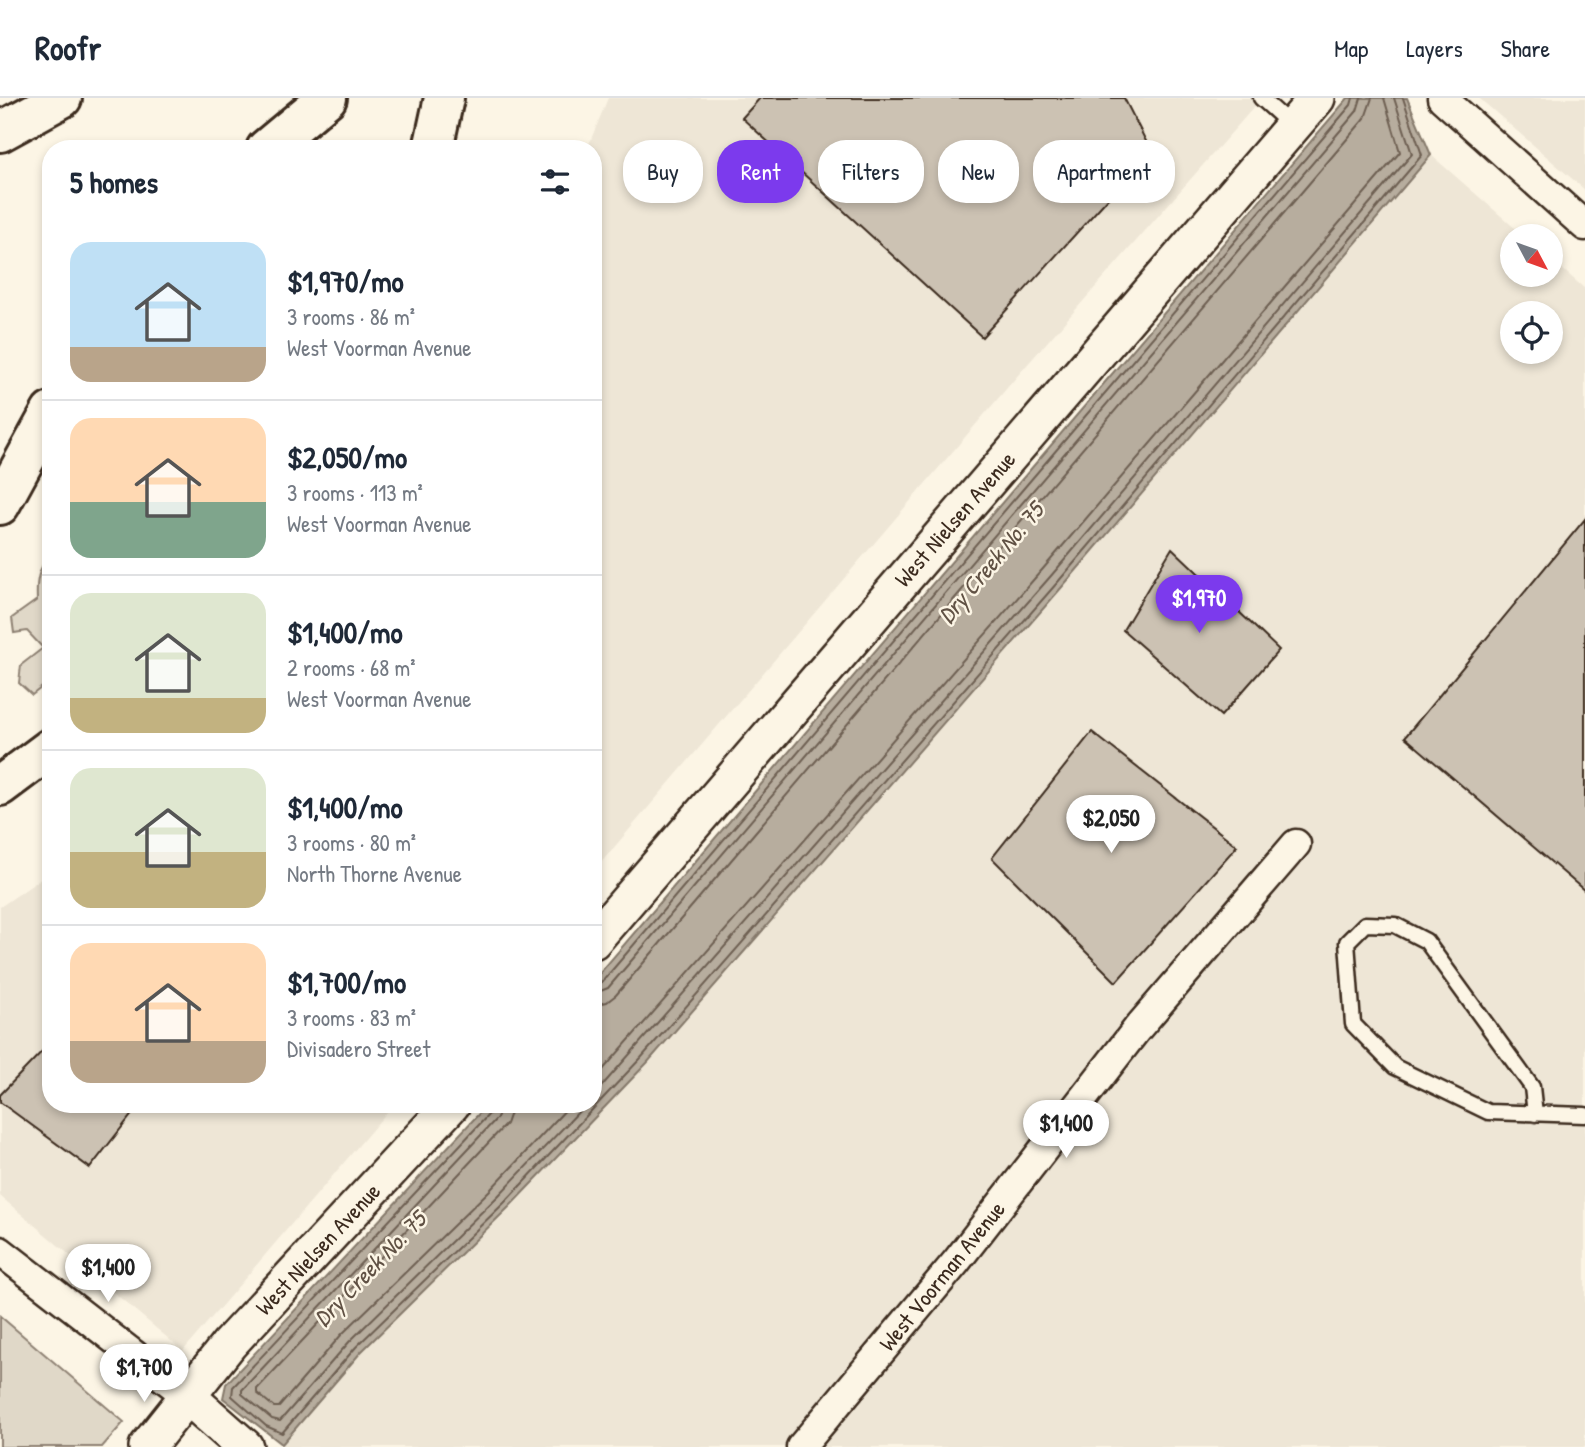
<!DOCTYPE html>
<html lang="en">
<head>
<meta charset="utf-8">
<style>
  :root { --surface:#fff; --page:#f2f2f3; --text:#1f2937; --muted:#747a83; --line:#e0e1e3; --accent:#7c3aed }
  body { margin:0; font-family:"Patrick Hand",sans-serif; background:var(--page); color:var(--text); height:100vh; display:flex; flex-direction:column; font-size:26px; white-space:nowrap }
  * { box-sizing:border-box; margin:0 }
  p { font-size:23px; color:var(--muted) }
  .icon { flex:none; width:38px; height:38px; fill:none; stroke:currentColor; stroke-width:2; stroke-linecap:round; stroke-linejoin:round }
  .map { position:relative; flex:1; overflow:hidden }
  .panel { position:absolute; left:42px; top:42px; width:560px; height:973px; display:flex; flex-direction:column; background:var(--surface); border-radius:28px; box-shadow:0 4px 10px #0003 }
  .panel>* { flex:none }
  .hud { position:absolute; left:623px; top:42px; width:665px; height:63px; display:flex; gap:14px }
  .needle { width:46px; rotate:131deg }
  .controls { position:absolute; left:1500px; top:126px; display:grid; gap:14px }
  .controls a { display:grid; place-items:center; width:63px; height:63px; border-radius:50%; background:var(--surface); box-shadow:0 4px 10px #0003; font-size:35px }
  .price { position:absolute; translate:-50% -60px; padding:0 16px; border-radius:24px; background:#fff; color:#222; font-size:23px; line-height:46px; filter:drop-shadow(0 2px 4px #0008) }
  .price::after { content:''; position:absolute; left:50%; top:42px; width:21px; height:16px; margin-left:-10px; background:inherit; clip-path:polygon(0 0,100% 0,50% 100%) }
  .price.current { background:var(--accent); color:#fff }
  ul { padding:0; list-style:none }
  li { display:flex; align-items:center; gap:21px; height:175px; padding:0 28px }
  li+li { border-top:2px solid var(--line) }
  li span { display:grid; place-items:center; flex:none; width:196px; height:140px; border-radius:21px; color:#555 }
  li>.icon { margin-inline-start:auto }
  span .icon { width:84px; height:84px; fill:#fffc; stroke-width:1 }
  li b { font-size:30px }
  h2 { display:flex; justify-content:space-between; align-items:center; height:84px; padding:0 28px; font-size:30px }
  .pill { padding:0 24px; border-radius:28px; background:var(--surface); box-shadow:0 4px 10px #0003; font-size:24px; line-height:63px }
  .pill.current { background:var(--accent); color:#fff }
  header { display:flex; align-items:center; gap:42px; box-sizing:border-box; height:98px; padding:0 35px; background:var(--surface); border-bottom:2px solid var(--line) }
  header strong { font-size:33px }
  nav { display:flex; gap:38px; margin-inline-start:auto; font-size:24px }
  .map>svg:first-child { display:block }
</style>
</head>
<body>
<header>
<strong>Roofr</strong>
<nav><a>Map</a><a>Layers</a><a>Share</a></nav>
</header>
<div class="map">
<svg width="1585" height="1349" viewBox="0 0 1585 1349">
  <rect width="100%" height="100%" fill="#fcf5e5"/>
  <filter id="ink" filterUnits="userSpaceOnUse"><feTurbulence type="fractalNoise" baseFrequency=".0143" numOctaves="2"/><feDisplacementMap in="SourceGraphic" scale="14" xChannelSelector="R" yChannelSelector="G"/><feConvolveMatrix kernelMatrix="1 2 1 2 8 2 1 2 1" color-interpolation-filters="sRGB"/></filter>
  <g filter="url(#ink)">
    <!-- built -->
    <path fill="#eee6d6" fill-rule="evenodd" d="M608 0H1262L1019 276 593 774V51H587Z
      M1479 0H1585V92Z
      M1431 57 1524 138H1512V177H1550L1551 161 1585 191V1349H285L282 1346 361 1254 509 1109 647 965 1062 489ZM1512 215H1550V254H1512Z
      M51 774V1006H394L183 1253 0 1098V809Z"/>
    <!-- green -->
    <path fill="#e0d8c8" stroke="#8e8173" stroke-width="2" d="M51 456 48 505 51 506V582L32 597 19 585 21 567 43 550 27 533 14 535 12 520 37 502C36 483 38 470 51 456Z
      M0 1218 124 1324 102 1349H0Z"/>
    <!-- water -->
    <path fill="#b7ad9e" stroke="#85796b" stroke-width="2" d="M1348 0H1407L1431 57 1062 489 647 965 509 1109 361 1254 282 1346 223 1300 226 1286 488 1006H593V883Z"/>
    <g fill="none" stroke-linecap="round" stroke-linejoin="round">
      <!-- shore -->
      <path stroke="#6d5e51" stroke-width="2" d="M593 887 602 884 1351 7 1353 0
        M593 896 608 890 1357 13 1361 0
        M593 907 607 904 616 897 1365 20 1372 0
        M593 983 1042 472 1400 54 1384 0
        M593 998 1050 479 1412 56 1394 0
        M493 1006 491 1014 233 1289 232 1298 266 1328 282 1335 356 1249 504 1105 641 960 1057 485 1422 57 1403 0
        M502 1006 497 1020 242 1292V1296L272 1321 280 1323 350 1243 498 1098 586 1006
        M513 1006 506 1026 257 1291V1295L274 1309H279L342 1236 491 1091 571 1006"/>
    </g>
    <!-- building -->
    <path fill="#ccc2b3" stroke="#3b2a1e" stroke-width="2" d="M760 0H1124L1151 53 982 239 742 20Z
      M1585 421V793L1405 639Z
      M1172 450 1279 552 1221 618 1123 532Z
      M1092 634 1237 748 1116 884 992 760Z
      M51 944V1006H140L90 1070 0 1004V997Z"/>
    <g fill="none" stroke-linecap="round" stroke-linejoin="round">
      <!-- service casing -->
      <g stroke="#3b2a1e" stroke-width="19">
        <path id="service" d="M1261 0 1292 28
          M1535 1016 1532 989 1426 843 1395 827 1365 826 1347 844 1353 926 1395 969 1488 1014 1585 1017"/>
      </g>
      <!-- minor casing -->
      <g stroke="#3b2a1e" stroke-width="33">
        <path id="minor" d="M1442 0 1585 128
          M0 1153 186 1297
          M801 1349 956 1164 1137 931 1296 746"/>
      </g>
      <!-- tertiary casing -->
      <g stroke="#3b2a1e" stroke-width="40">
        <path id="tertiary" d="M593 843 1317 0
          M186 1297 245 1349
          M147 1349 229 1246 452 1006"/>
      </g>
      <!-- motorway casing -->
      <g stroke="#3b2a1e" stroke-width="44">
        <path id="motorway" d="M0 34 62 0
          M266 51 327 0
          M433 51 444 0
          M0 407 51 314
          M0 688 51 650"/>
      </g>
      <!-- service -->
      <use href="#service" stroke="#fcf5e5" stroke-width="14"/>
      <!-- minor -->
      <use href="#minor" stroke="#fcf5e5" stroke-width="28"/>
      <!-- tertiary -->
      <use href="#tertiary" stroke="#fcf5e5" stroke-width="35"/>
      <!-- motorway -->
      <use href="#motorway" stroke="#fcf5e5" stroke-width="38"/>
    </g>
  </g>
  <g text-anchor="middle" stroke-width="5" stroke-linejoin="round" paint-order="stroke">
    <!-- street labels -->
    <g font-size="23" fill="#3b2a1e" stroke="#fcf5e5">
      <text transform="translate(955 421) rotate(-49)" y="8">West Nielsen Avenue</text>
      <text transform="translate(318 1151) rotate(-47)" y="8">West Nielsen Avenue</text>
      <text transform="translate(942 1178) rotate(-51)" y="8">West Voorman Avenue</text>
    </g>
    <!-- water labels -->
    <g font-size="24" font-style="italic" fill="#605144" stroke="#fcf5e5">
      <text transform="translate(991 465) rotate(-50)" y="8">Dry Creek No. 75</text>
      <text transform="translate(370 1171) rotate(-46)" y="8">Dry Creek No. 75</text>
    </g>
  </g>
</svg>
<div class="controls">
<a><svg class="needle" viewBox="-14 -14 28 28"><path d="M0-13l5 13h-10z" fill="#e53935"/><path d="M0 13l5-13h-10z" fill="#747a83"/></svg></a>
<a><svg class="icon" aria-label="locate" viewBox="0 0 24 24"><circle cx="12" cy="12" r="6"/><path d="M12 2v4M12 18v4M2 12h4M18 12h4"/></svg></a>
</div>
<b class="price current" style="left:1199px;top:537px">$1,970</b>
<b class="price" style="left:1111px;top:757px">$2,050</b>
<b class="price" style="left:1066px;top:1062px">$1,400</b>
<b class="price" style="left:108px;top:1206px">$1,400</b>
<b class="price" style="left:144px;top:1306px">$1,700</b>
<div class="hud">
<a class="pill">Buy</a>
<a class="pill current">Rent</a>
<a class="pill">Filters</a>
<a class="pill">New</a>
<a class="pill">Apartment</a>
</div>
<section class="panel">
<h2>5 homes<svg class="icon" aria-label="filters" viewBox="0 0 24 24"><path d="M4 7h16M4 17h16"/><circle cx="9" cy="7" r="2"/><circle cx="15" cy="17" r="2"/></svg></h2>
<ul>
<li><span style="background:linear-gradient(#bfe0f5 75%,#b9a48a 0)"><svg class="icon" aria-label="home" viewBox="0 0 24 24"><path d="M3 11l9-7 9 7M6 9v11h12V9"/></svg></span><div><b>$1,970/mo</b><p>3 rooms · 86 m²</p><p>West Voorman Avenue</p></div></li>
<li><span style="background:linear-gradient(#ffd9b3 60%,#7fa58c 0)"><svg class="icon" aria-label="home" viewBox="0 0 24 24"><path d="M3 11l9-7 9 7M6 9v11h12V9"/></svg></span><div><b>$2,050/mo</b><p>3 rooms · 113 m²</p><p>West Voorman Avenue</p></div></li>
<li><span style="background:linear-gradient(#dfe7d0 75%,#c2b280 0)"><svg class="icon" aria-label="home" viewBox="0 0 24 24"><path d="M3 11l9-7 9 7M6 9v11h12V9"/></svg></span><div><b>$1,400/mo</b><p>2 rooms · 68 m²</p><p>West Voorman Avenue</p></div></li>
<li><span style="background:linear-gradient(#dfe7d0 60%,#c2b280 0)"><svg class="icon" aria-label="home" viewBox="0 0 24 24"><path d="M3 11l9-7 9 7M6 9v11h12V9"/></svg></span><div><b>$1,400/mo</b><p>3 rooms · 80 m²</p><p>North Thorne Avenue</p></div></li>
<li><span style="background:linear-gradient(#ffd9b3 70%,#b9a48a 0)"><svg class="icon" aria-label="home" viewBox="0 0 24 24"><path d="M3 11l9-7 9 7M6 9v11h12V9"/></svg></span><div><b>$1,700/mo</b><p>3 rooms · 83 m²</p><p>Divisadero Street</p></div></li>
</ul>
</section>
</div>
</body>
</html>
